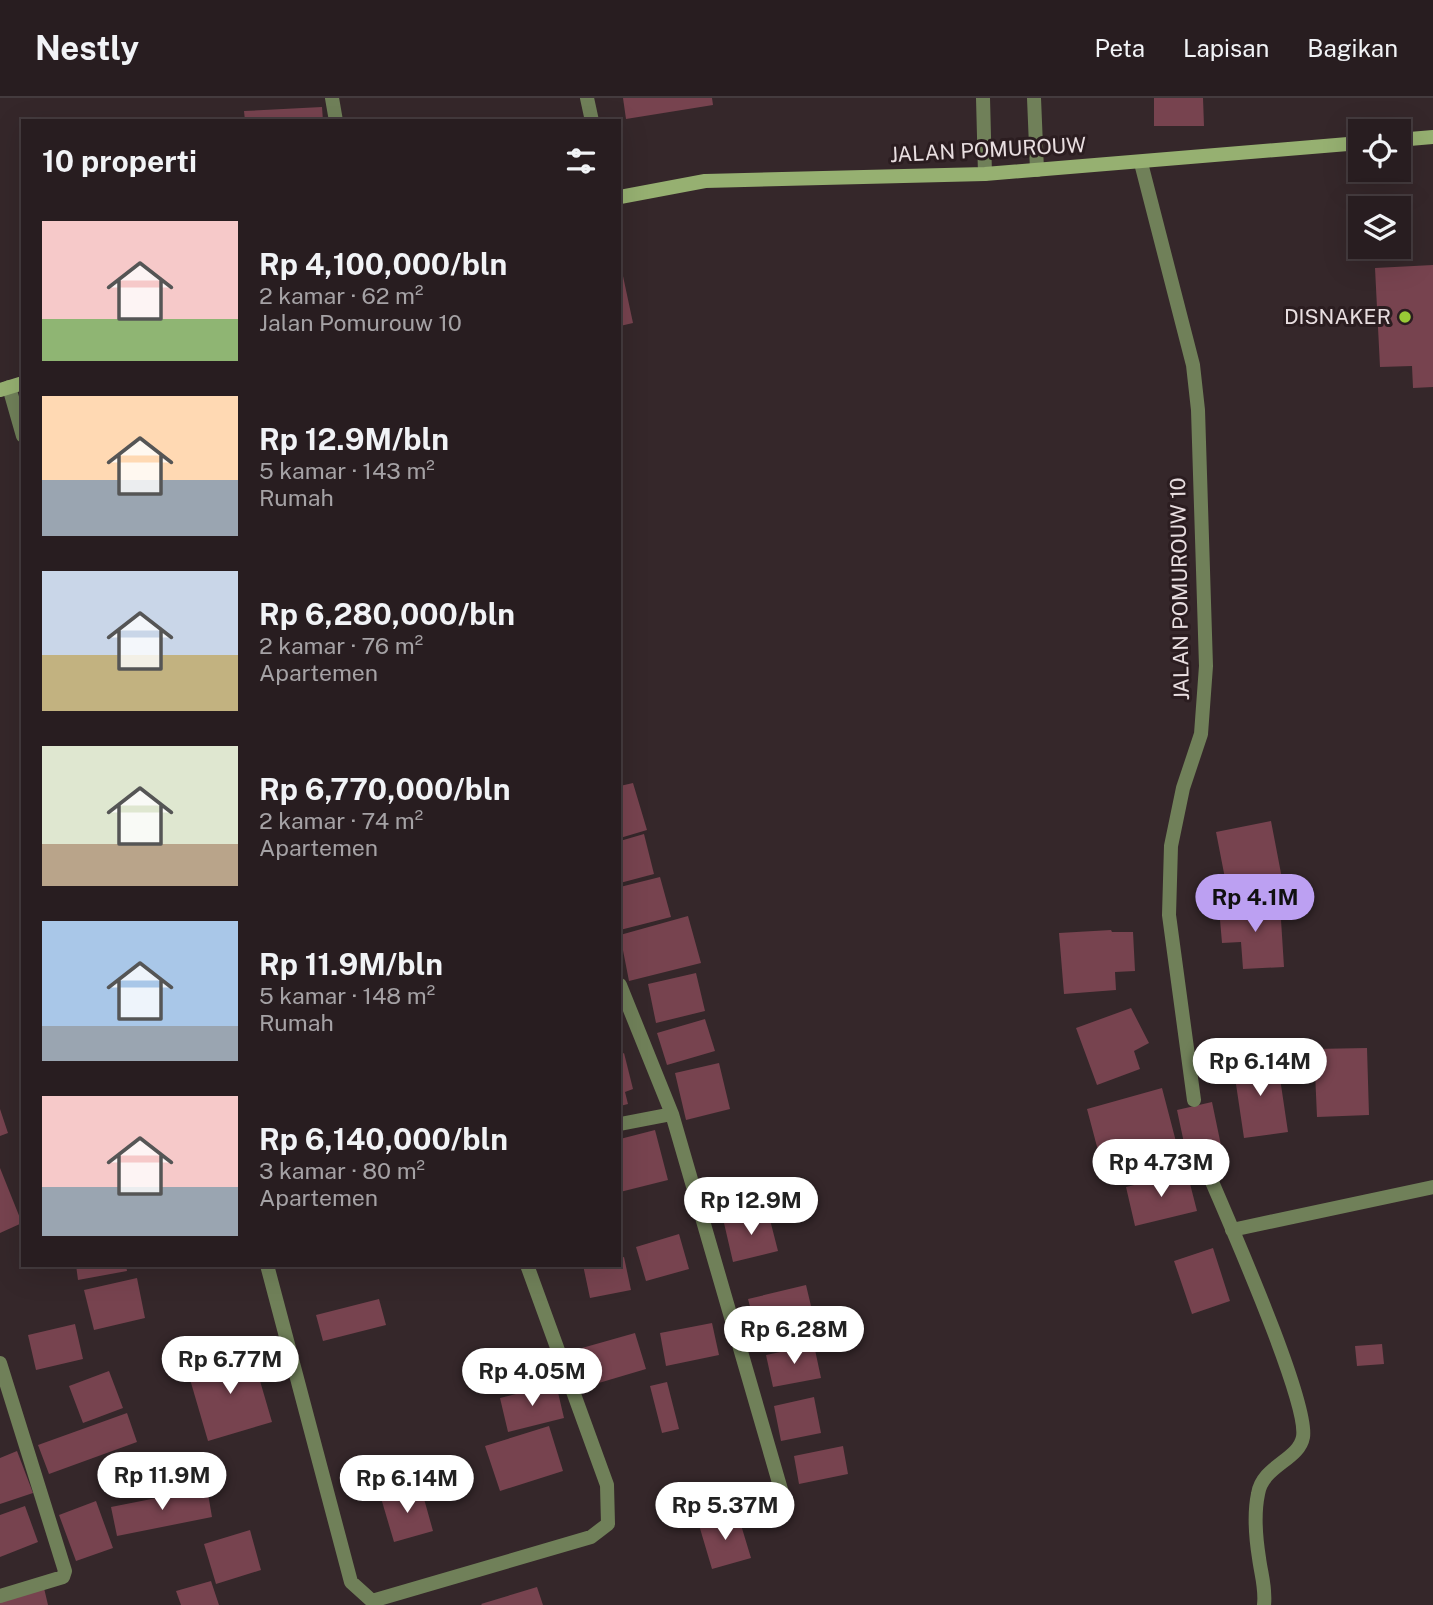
<!DOCTYPE html>
<html lang="id">
<head>
<meta charset="utf-8">
<style>
  :root { --surface:#281d20; --page:#342a2d; --text:#f1f3f6; --muted:#a5a2a5; --line:#443b3e; --accent:#bca0f2 }
  body { margin:0; font-family:"Public Sans",sans-serif; background:var(--page); color:var(--text); height:100vh; display:flex; flex-direction:column; font-size:26px; white-space:nowrap }
  * { box-sizing:border-box; margin:0 }
  p { font-size:23px; color:var(--muted) }
  .icon { flex:none; width:38px; height:38px; fill:none; stroke:currentColor; stroke-width:2; stroke-linecap:round; stroke-linejoin:round }
  .map { position:relative; flex:1; overflow:hidden }
  .sheet { position:absolute; left:21px; top:21px; width:600px; height:1148px; display:flex; flex-direction:column; background:var(--surface); border-radius:0px; box-shadow:0 7px 28px #0002,0 0 0 2px var(--line) }
  .sheet>* { flex:none }
  .fabs { position:absolute; left:1348px; top:21px; display:grid; gap:14px }
  .fabs a { display:grid; place-items:center; width:63px; height:63px; border-radius:0px; background:var(--surface); box-shadow:0 7px 28px #0002,0 0 0 2px var(--line); font-size:35px }
  .price { position:absolute; translate:-50% -60px; padding:0 16px; border-radius:24px; background:#fff; color:#222; font-size:23px; line-height:46px; filter:drop-shadow(0 2px 4px #0008) }
  .price::after { content:''; position:absolute; left:50%; top:42px; width:21px; height:16px; margin-left:-10px; background:inherit; clip-path:polygon(0 0,100% 0,50% 100%) }
  .price.active { background:var(--accent); color:#111 }
  ul { padding:0; list-style:none }
  li { display:flex; align-items:center; gap:21px; height:175px; padding:0 21px }
  li span { display:grid; place-items:center; flex:none; width:196px; height:140px; border-radius:0px; color:#555 }
  li>.icon { margin-inline-start:auto }
  span .icon { width:84px; height:84px; fill:#fffc; stroke-width:1 }
  li b { font-size:30px }
  h2 { display:flex; justify-content:space-between; align-items:center; height:84px; padding:0 21px; font-size:30px }
  header { display:flex; align-items:center; gap:42px; box-sizing:border-box; height:98px; padding:0 35px; background:var(--surface); border-bottom:2px solid var(--line) }
  header strong { font-size:33px }
  nav { display:flex; gap:38px; margin-inline-start:auto; font-size:24px }
  .map>svg:first-child { display:block }
</style>
</head>
<body>
<header>
<strong>Nestly</strong>
<nav><a>Peta</a><a>Lapisan</a><a>Bagikan</a></nav>
</header>
<div class="map">
<svg width="1433" height="1507" viewBox="0 0 1433 1507">
  <rect width="100%" height="100%" fill="#35272a"/>
  <!-- building -->
  <path fill="#77434f" d="M623 0H712L713 7 626 21Z
    M1154 0H1203L1204 28H1154Z
    M322 9 323 23H245L244 13Z
    M620 164 633 225 620 228Z
    M1433 167V289L1413 290 1412 268 1380 269 1375 170Z
    M633 685 647 732 620 740V688Z
    M1271 723 1284 791 1229 801 1216 734Z
    M644 736 654 776 620 785V743Z
    M660 779 671 819 620 832V789Z
    M1280 806 1284 869 1243 871 1241 844 1222 845 1219 810Z
    M688 818 701 865 629 883 620 837Z
    M1111 832 1112 834H1133L1135 873 1115 874 1116 892 1064 896 1059 835Z
    M696 875 705 913 656 925 648 886Z
    M1131 910 1149 945 1134 953 1140 971 1097 987 1076 930Z
    M705 921 715 953 667 967 657 935Z
    M1367 950 1369 1017 1317 1019 1314 951Z
    M624 955 633 991 625 994 628 1006 620 1008V957Z
    M1277 960 1288 1034 1244 1040 1233 966Z
    M719 965 730 1011 686 1022 675 975Z
    M1162 990 1180 1059 1105 1079 1087 1011Z
    M1212 1004 1223 1057 1188 1064 1177 1012Z
    M0 1011 8 1035 0 1038Z
    M655 1032 668 1082 620 1094V1041Z
    M0 1070 22 1125 0 1135Z
    M1187 1074 1197 1113 1135 1128 1126 1089Z
    M768 1114 778 1153 733 1164 724 1125Z
    M679 1136 689 1171 646 1183 636 1149Z
    M1213 1150 1230 1203 1192 1216 1174 1163Z
    M624 1159 631 1192 590 1200 583 1167H620V1160Z
    M76 1167H126L127 1173 78 1182Z
    M137 1180 145 1220 94 1232 84 1192Z
    M806 1187 816 1229 759 1243 748 1201Z
    M379 1201 386 1227 323 1243 316 1217Z
    M712 1225 719 1257 666 1268 660 1235Z
    M75 1226 83 1261 36 1272 28 1237Z
    M635 1235 646 1271 592 1287 582 1250Z
    M1382 1246 1384 1266 1357 1268 1355 1248Z
    M814 1247 821 1280 773 1289 766 1257Z
    M251 1252 272 1324 208 1343 187 1271Z
    M109 1273 123 1310 83 1325 69 1288Z
    M667 1284 679 1331 662 1335 650 1288Z
    M556 1286 564 1320 508 1334 500 1300Z
    M814 1299 821 1335 781 1343 774 1308Z
    M127 1315 137 1344 49 1376 38 1347Z
    M549 1328 563 1373 500 1393 485 1348Z
    M843 1348 848 1376 799 1386 794 1358Z
    M17 1353 33 1395 0 1406V1360Z
    M207 1390 212 1419 117 1438 111 1409Z
    M421 1390 433 1433 394 1444 381 1400Z
    M96 1403 113 1450 76 1463 59 1417Z
    M25 1408 38 1444 0 1459V1417Z
    M738 1417 751 1460 712 1471 699 1427Z
    M250 1432 261 1472 216 1486 204 1446Z
    M211 1483 219 1507H181L176 1493Z
    M537 1489 543 1507H482L481 1506Z
    M44 1490 48 1507H0V1502Z"/>
  <g fill="none" stroke-linecap="round" stroke-linejoin="round">
    <!-- service -->
    <path stroke="#708059" stroke-width="14" d="M332 0 336 23
      M587 0 592 23
      M983 0 985 76
      M1034 0 1037 72"/>
    <!-- minor -->
    <path stroke="#708059" stroke-width="14" d="M1141 65 1193 267 1198 312 1206 568 1201 636 1183 690 1171 748 1169 817 1194 1002
      M9 289 23 338
      M620 887 672 1016 782 1395
      M620 1026 672 1016
      M1210 1079C1228 1122 1309 1304 1303 1339 1299 1362 1262 1368 1258 1396 1254 1415 1256 1441 1259 1460 1261 1476 1266 1490 1264 1507
      M1232 1132 1433 1089
      M267 1167 351 1484 372 1503 591 1439 608 1426 607 1387 527 1167
      M0 1265 65 1473 63 1479 0 1498"/>
    <!-- secondary -->
    <path stroke="#96b071" stroke-width="14" d="M1398 42 1433 39
      M620 99 705 83 985 76 1360 45
      M0 292 23 285"/>
  </g>
  <!-- markers -->
  <circle fill="#99cb36" stroke="#2b1d20" stroke-width="2.5" cx="1405" cy="219" r="7"/>
  <g text-anchor="middle" stroke-width="6" stroke-linejoin="round" paint-order="stroke">
    <!-- street labels -->
    <g font-size="21" fill="#e8dee0" stroke="#2b1d20">
      <text transform="translate(988 52) rotate(-3)" y="7">JALAN POMUROUW</text>
      <text transform="translate(1180 491) rotate(-91)" y="7">JALAN POMUROUW 10</text>
    </g>
    <!-- poi labels -->
    <g font-size="21" fill="#e8dee0" stroke="#2b1d20" text-anchor="end">
      <text x="1391" y="226">DISNAKER</text>
    </g>
  </g>
</svg>
<div class="fabs">
<a><svg class="icon" aria-label="locate" viewBox="0 0 24 24"><circle cx="12" cy="12" r="6"/><path d="M12 2v4M12 18v4M2 12h4M18 12h4"/></svg></a>
<a><svg class="icon" aria-label="layers" viewBox="0 0 24 24"><path d="M12 4l9 5-9 5-9-5zM3 14l9 5 9-5"/></svg></a>
</div>
<b class="price active" style="left:1255px;top:836px">Rp 4.1M</b>
<b class="price" style="left:1260px;top:1000px">Rp 6.14M</b>
<b class="price" style="left:1161px;top:1101px">Rp 4.73M</b>
<b class="price" style="left:751px;top:1139px">Rp 12.9M</b>
<b class="price" style="left:794px;top:1268px">Rp 6.28M</b>
<b class="price" style="left:230px;top:1298px">Rp 6.77M</b>
<b class="price" style="left:532px;top:1310px">Rp 4.05M</b>
<b class="price" style="left:162px;top:1414px">Rp 11.9M</b>
<b class="price" style="left:407px;top:1417px">Rp 6.14M</b>
<b class="price" style="left:725px;top:1444px">Rp 5.37M</b>
<section class="sheet">
<h2>10 properti<svg class="icon" aria-label="filters" viewBox="0 0 24 24"><path d="M4 7h16M4 17h16"/><circle cx="9" cy="7" r="2"/><circle cx="15" cy="17" r="2"/></svg></h2>
<ul>
<li><span style="background:linear-gradient(#f6c9c9 70%,#8fb573 0)"><svg class="icon" aria-label="home" viewBox="0 0 24 24"><path d="M3 11l9-7 9 7M6 9v11h12V9"/></svg></span><div><b>Rp 4,100,000/bln</b><p>2 kamar · 62 m²</p><p>Jalan Pomurouw 10</p></div></li>
<li><span style="background:linear-gradient(#ffd9b3 60%,#9aa5b1 0)"><svg class="icon" aria-label="home" viewBox="0 0 24 24"><path d="M3 11l9-7 9 7M6 9v11h12V9"/></svg></span><div><b>Rp 12.9M/bln</b><p>5 kamar · 143 m²</p><p>Rumah</p></div></li>
<li><span style="background:linear-gradient(#c9d6e8 60%,#c2b280 0)"><svg class="icon" aria-label="home" viewBox="0 0 24 24"><path d="M3 11l9-7 9 7M6 9v11h12V9"/></svg></span><div><b>Rp 6,280,000/bln</b><p>2 kamar · 76 m²</p><p>Apartemen</p></div></li>
<li><span style="background:linear-gradient(#dfe7d0 70%,#b9a48a 0)"><svg class="icon" aria-label="home" viewBox="0 0 24 24"><path d="M3 11l9-7 9 7M6 9v11h12V9"/></svg></span><div><b>Rp 6,770,000/bln</b><p>2 kamar · 74 m²</p><p>Apartemen</p></div></li>
<li><span style="background:linear-gradient(#a9c7e8 75%,#9aa5b1 0)"><svg class="icon" aria-label="home" viewBox="0 0 24 24"><path d="M3 11l9-7 9 7M6 9v11h12V9"/></svg></span><div><b>Rp 11.9M/bln</b><p>5 kamar · 148 m²</p><p>Rumah</p></div></li>
<li><span style="background:linear-gradient(#f6c9c9 65%,#9aa5b1 0)"><svg class="icon" aria-label="home" viewBox="0 0 24 24"><path d="M3 11l9-7 9 7M6 9v11h12V9"/></svg></span><div><b>Rp 6,140,000/bln</b><p>3 kamar · 80 m²</p><p>Apartemen</p></div></li>
</ul>
</section>
</div>
</body>
</html>
